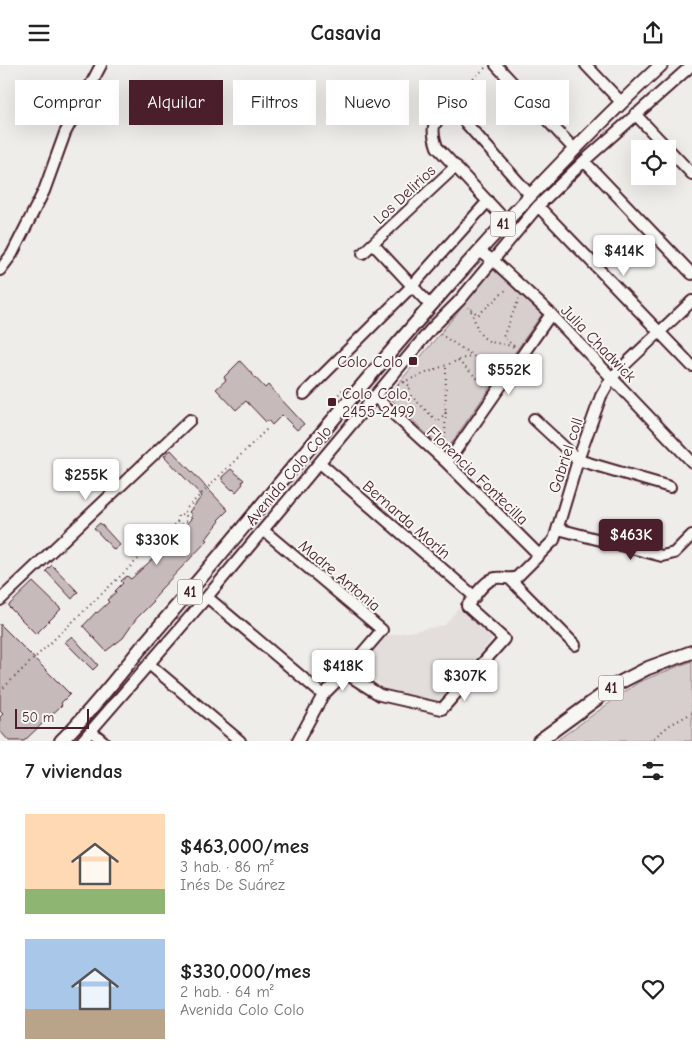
<!DOCTYPE html>
<html lang="es">
<head>
<meta charset="utf-8">
<style>
  :root { --surface:#fff; --page:#f6f6f6; --text:#222; --muted:#767676; --accent:#4a1f2b }
  body { margin:0; font-family:"Comic Neue",sans-serif; background:var(--page); color:var(--text); height:100vh; display:flex; flex-direction:column; font-size:19px; white-space:nowrap }
  * { box-sizing:border-box; margin:0 }
  p { font-size:16px; color:var(--muted) }
  .icon { flex:none; width:28px; height:28px; fill:none; stroke:currentColor; stroke-width:2; stroke-linecap:round; stroke-linejoin:round }
  .map { position:relative; height:676px; overflow:hidden }
  .details { display:flex; flex-direction:column; background:var(--surface); flex:1 }
  .details>* { flex:none }
  .top-card { position:absolute; left:15px; top:15px; width:662px; height:45px; display:flex; gap:10px }
  .controls { position:absolute; left:631px; top:75px; display:grid; gap:10px }
  .controls a { display:grid; place-items:center; width:45px; height:45px; border-radius:0px; background:var(--surface); box-shadow:0 5px 20px #0002; font-size:25px }
  .scale { position:absolute; left:15px; bottom:12px; width:74px; box-sizing:border-box; padding-left:5px; border:2px solid #4a1f2b; border-top:0; font-size:14px; line-height:18px; white-space:nowrap; color:#4a1f2b; -webkit-text-stroke:4px #f6f6f2; paint-order:stroke }
  .price { position:absolute; translate:-50% -42px; padding:0 11px; border-radius:5px; background:#fff; color:#222; font-size:16px; line-height:32px; filter:drop-shadow(0 1px 2px #0008) }
  .price::after { content:''; position:absolute; left:50%; top:30px; width:15px; height:11px; margin-left:-8px; background:inherit; clip-path:polygon(0 0,100% 0,50% 100%) }
  .price.active { background:var(--accent); color:#fff }
  ul { padding:0; list-style:none }
  li { display:flex; align-items:center; gap:15px; height:125px; padding:0 25px }
  li span { display:grid; place-items:center; flex:none; width:140px; height:100px; border-radius:0px; color:#555 }
  li>.icon { margin-inline-start:auto }
  span .icon { width:60px; height:60px; fill:#fffc; stroke-width:1 }
  li b { font-size:21px }
  h2 { display:flex; justify-content:space-between; align-items:center; height:60px; padding:0 25px; font-size:21px }
  .chip { padding:0 18px; border-radius:0px; background:var(--surface); box-shadow:0 5px 20px #0002; font-size:18px; line-height:45px }
  .chip.active { background:var(--accent); color:#fff }
  header { display:flex; justify-content:space-between; align-items:center; height:65px; padding:0 25px; background:var(--surface); font-size:22px; font-weight:800 }
  .map>svg:first-child { display:block }
</style>
</head>
<body>
<header><svg class="icon" aria-label="menu" viewBox="0 0 24 24"><path d="M4 6h16M4 12h16M4 18h16"/></svg>Casavia<svg class="icon" aria-label="share" viewBox="0 0 24 24"><path d="M12 15V3M7 8l5-5 5 5M5 13v7h14v-7"/></svg></header>
<div class="map">
<svg width="692" height="676" viewBox="0 0 692 676">
  <rect width="100%" height="100%" fill="#efedea"/>
  <filter id="ink" filterUnits="userSpaceOnUse"><feTurbulence type="fractalNoise" baseFrequency=".02" numOctaves="2"/><feDisplacementMap in="SourceGraphic" scale="10" xChannelSelector="R" yChannelSelector="G"/><feConvolveMatrix kernelMatrix="1 2 1 2 8 2 1 2 1" color-interpolation-filters="sRGB"/></filter>
  <g filter="url(#ink)">
    <!-- built -->
    <path fill="#e3dedc" d="M458 543 494 572 440 638 388 627 359 601 381 572 445 560Z"/>
    <!-- green -->
    <path fill="#d7cfce" stroke="#90777c" d="M494 204 542 249 445 387 388 331Z
      M692 596V676H556L639 617Z"/>
    <!-- building -->
    <path fill="#c6babb" stroke="#4a1f2b" d="M240 296 265 323 268 320 304 359 297 365 282 350 272 360 268 355 266 357 246 336 236 345 216 324 226 315 224 312Z
      M171 385 228 445 218 455 220 456 206 474 208 475 159 526 160 527 152 536 153 537 136 554 123 573 106 586 83 561 96 547 97 548 109 537 107 535 116 527 115 526 123 518 121 516 127 511 131 514 159 488 157 486 162 481 164 482 192 453 190 452 192 450 189 447 202 431 164 391Z
      M231 404 244 415 242 417 243 419 236 427 233 424 232 425 222 415V412Z
      M100 458 120 480 114 485 94 463Z
      M52 500 78 527 72 534 46 506Z
      M33 517 61 544 36 569 8 541Z
      M0 559 70 629 61 638 62 640 24 676H9L0 666V652L3 649 0 646Z
      M72 571 98 600 93 605 65 577Z"/>
    <g fill="none" stroke-linecap="round" stroke-linejoin="round">
      <!-- minor casing -->
      <g stroke="#4a1f2b" stroke-width="14">
        <path id="minor" d="M496 0 574 84
          M586 0 621 37
          M448 38 530 130
          M451 42C435 58 429 58 437 82L506 156
          M635 49 692 109
          M584 96 692 209
          M538 141 692 301
          M373 179 430 240
          M479 186 494 196 551 249 692 397
          M363 188 456 101
          M0 205 12 189 44 126 65 68 101 0
          M304 329 412 221 488 136
          M374 331 445 396 539 490
          M534 354 578 395 670 422
          M320 398 475 532
          M447 398 551 249
          M558 464 662 491 674 488 692 470
          M263 465 382 565 345 608 323 630 298 676
          M511 515 575 580
          M207 532 323 630
          M0 535 190 355
          M149 599 240 676
          M345 608 380 630 442 644 504 574 467 541C474 533 484 515 496 513 504 512 510 515 517 512L554 475 578 395 601 331 612 312 692 236
          M92 667 103 676
          M82 676 207 532 432 263 460 235 538 141 584 96 692 0"/>
      </g>
      <!-- major casing -->
      <g stroke="#4a1f2b" stroke-width="16">
        <path id="major" d="M61 676C90 647 115 615 141 583 182 535 224 486 264 437 390 286 517 134 661 0
          M539 676 617 619 648 603 692 587"/>
      </g>
      <!-- path -->
      <path stroke="#4a1f2b" stroke-width="2" stroke-dasharray="1 4" stroke-linecap="butt" d="M455 31 486 2
        M468 242C475 249 474 262 482 271 491 281 506 277 516 283
        M471 244 478 250 508 223
        M440 269 472 290 496 311
        M514 281 503 272 519 234
        M458 296 488 323
        M404 317 411 322 407 327 438 357 446 347
        M398 319 472 290
        M332 337 343 324
        M445 384 446 301
        M177 457 182 459 186 456V451L184 449
        M0 626 177 457 178 450 184 449 186 444 268 363
        M650 676 670 660 692 648"/>
      <!-- minor -->
      <use href="#minor" stroke="#f6f6f2" stroke-width="10"/>
      <!-- major -->
      <use href="#major" stroke="#f6f6f2" stroke-width="12"/>
    </g>
  </g>
  <!-- markers -->
  <g fill="#4a1f2b" stroke="#f6f6f2" stroke-width="2">
    <rect x="408" y="291" width="10" height="10" rx="2.5"/>
    <rect x="327" y="332" width="10" height="10" rx="2.5"/>
  </g>
  <g text-anchor="middle" stroke-width="4" stroke-linejoin="round" paint-order="stroke">
    <!-- shield labels -->
    <g fill="#f6f6f2" stroke="#7e6067" stroke-width="1">
      <rect x="490.5" y="146.5" width="25" height="25" rx="4"/>
      <rect x="177.5" y="514.5" width="25" height="25" rx="4"/>
      <rect x="598.5" y="610.5" width="25" height="25" rx="4"/>
    </g>
    <g font-size="15" font-weight="bold" fill="#4a1f2b">
      <text x="503" y="164">41</text>
      <text x="190" y="532">41</text>
      <text x="611" y="628">41</text>
    </g>
    <!-- street labels -->
    <g font-size="16" fill="#4a1f2b" stroke="#f6f6f2">
      <text transform="translate(404 129) rotate(-43)" y="6">Los Delirios</text>
      <text transform="translate(599 278) rotate(46)" y="6">Julia Chadwick</text>
      <text transform="translate(565 390) rotate(-72)" y="6">Gabriel coll</text>
      <text transform="translate(288 410) rotate(-50)" y="6">Avenida Colo Colo</text>
      <text transform="translate(478 410) rotate(44)" y="6">Florencia Fontecilla</text>
      <text transform="translate(407 454) rotate(41)" y="6">Bernarda Morín</text>
      <text transform="translate(340 510) rotate(40)" y="6">Madre Antonia</text>
    </g>
    <!-- poi labels -->
    <g font-size="16" fill="#4a1f2b" stroke="#f6f6f2" text-anchor="end">
      <text x="403" y="302">Colo Colo</text>
      <text x="342" y="334" text-anchor="start">Colo Colo,<tspan x="342" dy="18">2455-2499</tspan></text>
    </g>
  </g>
</svg>
<div class="controls">
<a><svg class="icon" aria-label="locate" viewBox="0 0 24 24"><circle cx="12" cy="12" r="6"/><path d="M12 2v4M12 18v4M2 12h4M18 12h4"/></svg></a>
</div>
<div class="scale">50 m</div>
<b class="price" style="left:624px;top:212px">$414K</b>
<b class="price" style="left:509px;top:331px">$552K</b>
<b class="price" style="left:86px;top:436px">$255K</b>
<b class="price active" style="left:631px;top:496px">$463K</b>
<b class="price" style="left:157px;top:501px">$330K</b>
<b class="price" style="left:343px;top:627px">$418K</b>
<b class="price" style="left:465px;top:637px">$307K</b>
<div class="top-card">
<a class="chip">Comprar</a>
<a class="chip active">Alquilar</a>
<a class="chip">Filtros</a>
<a class="chip">Nuevo</a>
<a class="chip">Piso</a>
<a class="chip">Casa</a>
</div>
</div>
<section class="details">
<h2>7 viviendas<svg class="icon" aria-label="filters" viewBox="0 0 24 24"><path d="M4 7h16M4 17h16"/><circle cx="9" cy="7" r="2"/><circle cx="15" cy="17" r="2"/></svg></h2>
<ul>
<li><span style="background:linear-gradient(#ffd9b3 75%,#8fb573 0)"><svg class="icon" aria-label="home" viewBox="0 0 24 24"><path d="M3 11l9-7 9 7M6 9v11h12V9"/></svg></span><div><b>$463,000/mes</b><p>3 hab. · 86 m²</p><p>Inés De Suárez</p></div><svg class="icon" aria-label="heart" viewBox="0 0 24 24"><path d="M12 20l-8-8c-3-5 5-10 8-4 3-6 11-1 8 4z"/></svg></li>
<li><span style="background:linear-gradient(#a9c7e8 70%,#b9a48a 0)"><svg class="icon" aria-label="home" viewBox="0 0 24 24"><path d="M3 11l9-7 9 7M6 9v11h12V9"/></svg></span><div><b>$330,000/mes</b><p>2 hab. · 64 m²</p><p>Avenida Colo Colo</p></div><svg class="icon" aria-label="heart" viewBox="0 0 24 24"><path d="M12 20l-8-8c-3-5 5-10 8-4 3-6 11-1 8 4z"/></svg></li>
</ul>
</section>
</body>
</html>
